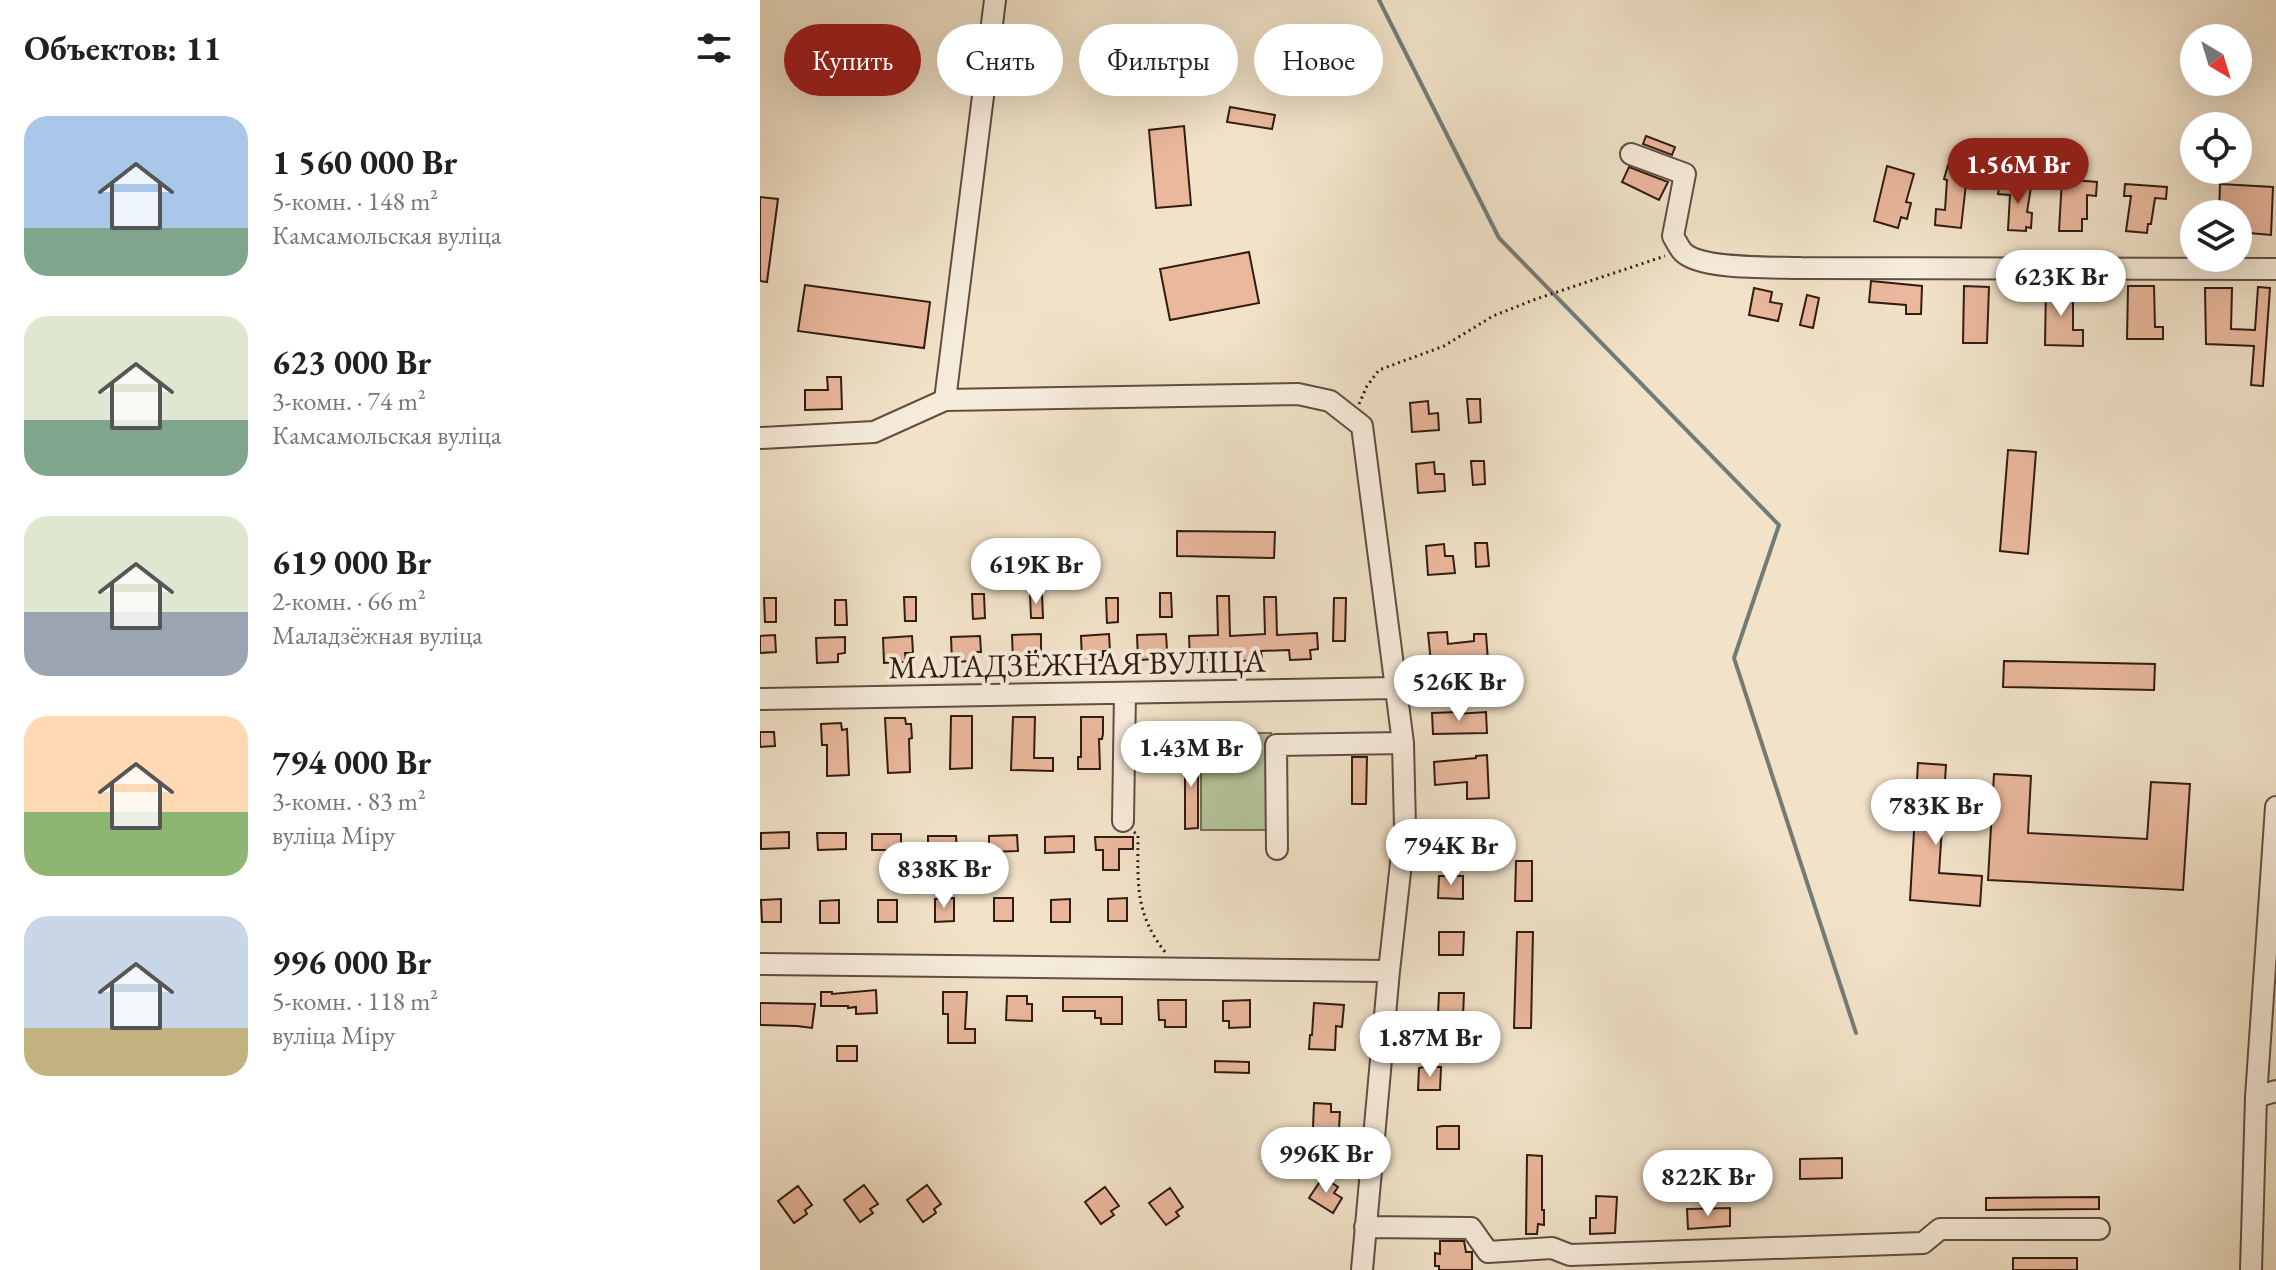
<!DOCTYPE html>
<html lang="ru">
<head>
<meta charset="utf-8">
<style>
  :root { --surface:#fff; --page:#f6f6f6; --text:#202124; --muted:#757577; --accent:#8f2418 }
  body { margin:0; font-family:"EB Garamond",serif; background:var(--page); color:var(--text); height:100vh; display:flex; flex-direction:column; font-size:30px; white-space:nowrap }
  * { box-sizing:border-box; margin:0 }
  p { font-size:26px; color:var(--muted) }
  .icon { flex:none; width:44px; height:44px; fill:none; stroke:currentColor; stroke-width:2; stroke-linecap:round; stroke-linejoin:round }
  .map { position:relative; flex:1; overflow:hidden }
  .details { display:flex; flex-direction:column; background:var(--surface); width:760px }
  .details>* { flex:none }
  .hud { position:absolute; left:24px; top:24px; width:760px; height:72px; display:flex; gap:16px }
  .needle { width:52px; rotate:142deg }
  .buttons { position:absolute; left:1420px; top:24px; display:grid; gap:16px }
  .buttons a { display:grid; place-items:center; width:72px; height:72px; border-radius:50%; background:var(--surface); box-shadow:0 8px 32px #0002; font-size:40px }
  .price { position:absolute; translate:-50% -68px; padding:0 18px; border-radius:28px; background:#fff; color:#222; font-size:26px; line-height:52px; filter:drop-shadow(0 2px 4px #0008) }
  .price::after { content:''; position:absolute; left:50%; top:48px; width:24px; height:18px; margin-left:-12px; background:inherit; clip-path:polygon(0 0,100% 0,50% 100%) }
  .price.on { background:var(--accent); color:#fff }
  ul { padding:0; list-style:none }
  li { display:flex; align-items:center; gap:24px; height:200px; padding:0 24px }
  li span { display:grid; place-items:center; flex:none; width:224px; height:160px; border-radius:24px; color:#555 }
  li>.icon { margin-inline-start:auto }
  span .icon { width:96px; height:96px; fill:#fffc; stroke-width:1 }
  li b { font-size:34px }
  h2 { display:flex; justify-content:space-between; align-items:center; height:96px; padding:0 24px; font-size:34px }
  .pill { padding:0 28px; border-radius:36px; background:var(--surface); box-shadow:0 8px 32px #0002; font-size:28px; line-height:72px }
  .pill.on { background:var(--accent); color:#fff }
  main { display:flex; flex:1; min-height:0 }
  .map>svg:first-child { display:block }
</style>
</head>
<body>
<main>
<section class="details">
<h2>Объектов: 11<svg class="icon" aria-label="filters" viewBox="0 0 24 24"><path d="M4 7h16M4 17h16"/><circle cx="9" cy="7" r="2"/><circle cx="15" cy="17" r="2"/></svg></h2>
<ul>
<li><span style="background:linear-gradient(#a9c7e8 70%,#7fa58c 0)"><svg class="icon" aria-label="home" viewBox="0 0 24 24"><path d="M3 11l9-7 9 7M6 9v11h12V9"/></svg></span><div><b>1 560 000 Br</b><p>5-комн. · 148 m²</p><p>Камсамольская вуліца</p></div></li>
<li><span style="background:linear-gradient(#dfe7d0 65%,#7fa58c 0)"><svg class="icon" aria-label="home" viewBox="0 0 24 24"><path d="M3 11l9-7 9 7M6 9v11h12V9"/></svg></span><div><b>623 000 Br</b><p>3-комн. · 74 m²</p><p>Камсамольская вуліца</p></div></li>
<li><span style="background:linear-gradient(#dfe7d0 60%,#9aa5b1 0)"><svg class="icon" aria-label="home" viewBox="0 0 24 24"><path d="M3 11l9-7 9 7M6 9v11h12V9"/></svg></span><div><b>619 000 Br</b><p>2-комн. · 66 m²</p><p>Маладзёжная вуліца</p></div></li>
<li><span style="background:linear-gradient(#ffd9b3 60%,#8fb573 0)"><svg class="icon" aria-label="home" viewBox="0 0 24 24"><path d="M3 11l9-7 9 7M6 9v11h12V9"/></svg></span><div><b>794 000 Br</b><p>3-комн. · 83 m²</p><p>вуліца Міру</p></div></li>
<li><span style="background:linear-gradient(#c9d6e8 70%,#c2b280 0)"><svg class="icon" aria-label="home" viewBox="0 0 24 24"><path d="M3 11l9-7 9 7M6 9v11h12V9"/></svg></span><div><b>996 000 Br</b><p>5-комн. · 118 m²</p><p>вуліца Міру</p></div></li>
</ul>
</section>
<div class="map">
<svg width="1516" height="1270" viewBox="0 0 1516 1270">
  <rect width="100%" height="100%" fill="#f1e2c8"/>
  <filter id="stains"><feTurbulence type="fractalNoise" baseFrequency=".0025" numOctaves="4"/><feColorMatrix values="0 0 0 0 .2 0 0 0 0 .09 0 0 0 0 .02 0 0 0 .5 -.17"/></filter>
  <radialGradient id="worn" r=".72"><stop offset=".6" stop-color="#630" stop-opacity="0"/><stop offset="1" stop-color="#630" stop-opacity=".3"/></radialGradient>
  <!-- green -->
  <path fill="#b4c49a" stroke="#737056" stroke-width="2" d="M441 733H511V830H441Z"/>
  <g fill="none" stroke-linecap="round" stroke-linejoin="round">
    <!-- stream -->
    <path stroke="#727c77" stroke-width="4" d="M619 0 739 238 1019 525 974 658 1096 1033"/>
  </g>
  <!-- building -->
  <path fill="#eab89d" stroke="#321b12" stroke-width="2" d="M470 107 515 115 512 129 467 122Z
    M424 126 431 205 396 208 389 130Z
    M886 136 915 147 912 155 883 144Z
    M1188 165 1222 174 1218 188 1206 184 1201 228 1175 225 1176 209 1185 210 1187 180 1184 179Z
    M1127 166 1154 174 1146 202 1151 203 1147 219 1141 217 1138 228 1114 221Z
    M869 167 908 182 899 200 862 182Z
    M1302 179 1337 182 1336 196 1327 195V219H1322V231H1299Z
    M1240 182 1271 187 1267 212 1272 213 1271 228 1266 227V231L1248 230 1250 195 1238 194Z
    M1365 184 1407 187 1406 199 1395 198 1391 224H1388L1387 233 1366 231 1371 196H1364Z
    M1460 184 1513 187 1511 235 1478 232V214H1459Z
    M0 197 18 199 7 282 0 281Z
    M489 252 499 303 410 320 400 269Z
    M1111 281 1162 286 1161 314H1146V305L1109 302Z
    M45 285 170 302 164 348 38 331Z
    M1204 286 1229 287 1227 343H1203Z
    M1368 286H1394L1395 327H1403V339H1367Z
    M1286 287H1313V330H1323V346L1285 345Z
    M1498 287 1510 288 1503 386 1491 385 1494 346 1446 344 1445 288H1472L1471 329 1495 330Z
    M994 288 1012 292 1010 302 1022 304 1018 321 989 315Z
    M1047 295 1059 298 1053 328 1040 325Z
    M67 377H81L82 409 45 410V390H68Z
    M707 399H720L721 422 709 423Z
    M668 401 669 414 678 413 679 430 652 432 650 403Z
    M1248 450 1276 452 1268 554 1240 551Z
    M711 461H724L725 484 713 485Z
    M674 462 675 474H684L685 491 658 493 656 464Z
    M417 531 515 532 514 558 417 556Z
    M715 543H727L729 566 716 567Z
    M684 544 685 556H693L695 573 668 575 666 546Z
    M400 593H411L412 617H400Z
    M212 594H224L225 618 213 619Z
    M270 594H282L283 618H271Z
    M457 596H469L470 636 505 634 504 597H516L517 635 557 633 558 649 550 650 551 659 530 660 529 650 501 651 502 660 480 661V650L451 651 452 660 430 661 429 636 458 635Z
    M144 597H156V621H145Z
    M4 598H16V622H5Z
    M346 598H358V622L347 623Z
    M574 598H586L585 641H573Z
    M75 600H86L87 625H75Z
    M687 632 688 644 714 641V634H726L729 674H734V694H723V691L692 692 691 661 671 663 668 633Z
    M281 634V650H274V659L253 660 252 635Z
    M349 634 350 651H343V660L322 661 321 636Z
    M406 634 407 650 399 651 400 659 378 660 377 635Z
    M15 635 16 652 0 653V636Z
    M152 636 153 653H145L146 662 124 663 123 638Z
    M220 636 221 652H213L214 661 192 662 191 637Z
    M85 637V653L78 654V662L57 663 56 638Z
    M1244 661 1395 664 1394 690 1243 687Z
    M696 712V714L726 712 727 733 673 734 672 713Z
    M191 716H212V768L190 769Z
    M253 717H275L274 758H293V771L251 770Z
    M321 717H343V734L342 739H339L340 769H318V757H321Z
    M125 718H145L146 724H151L152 738 149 739 150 772 128 773Z
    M81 723 82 730 87 729 89 775 67 776V745H62L61 724Z
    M0 732H14L15 746 0 747Z
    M425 750H438V828L425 829Z
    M727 755 729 798 707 799V782L675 785 674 762 716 758V756Z
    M592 757H607L606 804H592Z
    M1158 763 1186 765 1179 873 1222 876 1220 906 1150 900Z
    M1234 774 1271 776 1268 833 1387 839 1391 782 1430 784 1423 890 1228 880Z
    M29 832V848L1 849V833Z
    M57 833H86V849L58 850Z
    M112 834H141V850H112Z
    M257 835 258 851 229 852V836Z
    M168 836H196L197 852H168Z
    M314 836V852L285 853V837Z
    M335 837H373V849H359V870H343V850H336Z
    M756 861H772V901H755Z
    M679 876H703V899L678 898Z
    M194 898V921L175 922V899Z
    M234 898H253V921H234Z
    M367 898V921H348V899Z
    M21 899V922H2L1 900Z
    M310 899V922H291V900Z
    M79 900V923H60V901Z
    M118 900H137V922H118Z
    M679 932H704L703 955H679Z
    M757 932H773L771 1028H754Z
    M116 990 117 1013 96 1014V1007L88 1008V1006H61V992H72V994Z
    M183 992H207L205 1029H215V1043H188V1014H183Z
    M679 993H704L703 1016 678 1015Z
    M247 996H267V1004H272V1021L246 1020Z
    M303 997H362V1024H341V1018H335V1011H303Z
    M398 1000H426V1027H405V1020H399Z
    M490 1000V1027L469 1028V1021H463V1001Z
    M0 1003 55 1004 52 1028 37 1026 0 1025Z
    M554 1003 584 1005 582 1027 576 1026 575 1050 549 1049 550 1035H552Z
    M77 1046H97V1061H77Z
    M455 1061 489 1062V1073L455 1072Z
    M664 1067H681L680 1090H658L659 1068Z
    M554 1103 571 1104V1112H580L579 1129 553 1128Z
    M682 1126H699V1149H677V1127Z
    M767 1155 782 1156V1210H784V1225L778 1224 777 1234H766Z
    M1082 1158V1178L1040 1179V1159Z
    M563 1177 578 1187 574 1193 582 1198 573 1213 549 1198Z
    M104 1185 118 1204 110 1209 113 1213 100 1222 84 1200Z
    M167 1185 181 1204 174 1209 176 1213 163 1222 147 1200Z
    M38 1186 52 1205 45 1210 47 1214 34 1223 18 1201Z
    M345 1187 359 1206 351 1211 354 1215 341 1224 325 1202Z
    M410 1188 423 1207 416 1212 419 1216 406 1225 389 1203Z
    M836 1196 857 1197 855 1233 830 1234V1218H836Z
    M1339 1197V1209L1226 1210V1198Z
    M970 1208V1226L928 1229 927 1209Z
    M680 1241H704L706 1252H712V1270H679V1266H675V1253L680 1254Z
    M1253 1258H1317V1270H1253Z"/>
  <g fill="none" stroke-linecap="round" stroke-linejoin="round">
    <!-- minor casing -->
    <g stroke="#624d40" stroke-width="24">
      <path id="minor" d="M871 154 925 174 913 236C916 241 919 248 923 252 940 270 1015 267 1041 268L1516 269
        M185 400 235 0
        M0 438 114 432 185 400 538 394 570 401 602 426 643 743 645 827 629 971 602 1270
        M0 699 636 688
        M363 821 365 693
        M517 849 516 745 643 743
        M0 964 629 971
        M1496 1097 1516 1091
        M605 1227 711 1228 728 1252 792 1248 810 1255 1163 1243 1180 1229H1339
        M1491 1270 1496 1097 1516 807"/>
    </g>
    <!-- path -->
    <path stroke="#321b12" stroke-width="3" stroke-dasharray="2 4" stroke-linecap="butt" d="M599 404 607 386 619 370 684 346 733 316 776 299 905 256
      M374 832 378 835C378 882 374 912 405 952"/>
    <!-- minor -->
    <use href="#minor" stroke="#f6ecdb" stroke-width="20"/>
  </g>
  <g text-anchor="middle" stroke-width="8" stroke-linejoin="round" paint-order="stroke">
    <!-- street labels -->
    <g font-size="32" fill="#321b12" stroke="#f6ecdb">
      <text transform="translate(317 664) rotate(-1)" y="11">МАЛАДЗЁЖНАЯ ВУЛІЦА</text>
    </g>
  </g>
  <rect width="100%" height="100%" filter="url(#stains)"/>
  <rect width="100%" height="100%" fill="url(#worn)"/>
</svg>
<div class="buttons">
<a><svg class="needle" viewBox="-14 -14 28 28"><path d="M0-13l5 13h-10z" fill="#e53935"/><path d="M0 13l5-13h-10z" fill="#757577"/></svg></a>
<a><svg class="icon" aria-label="locate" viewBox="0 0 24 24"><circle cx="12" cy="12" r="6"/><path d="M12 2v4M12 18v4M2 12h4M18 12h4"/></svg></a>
<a><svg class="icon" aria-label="layers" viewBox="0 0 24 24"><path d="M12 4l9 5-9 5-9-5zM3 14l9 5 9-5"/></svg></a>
</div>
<b class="price on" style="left:1258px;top:206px">1.56M Br</b>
<b class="price" style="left:1301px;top:318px">623K Br</b>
<b class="price" style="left:276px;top:606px">619K Br</b>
<b class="price" style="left:699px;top:723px">526K Br</b>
<b class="price" style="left:431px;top:789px">1.43M Br</b>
<b class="price" style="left:1176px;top:847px">783K Br</b>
<b class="price" style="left:691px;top:887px">794K Br</b>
<b class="price" style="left:184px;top:910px">838K Br</b>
<b class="price" style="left:670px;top:1079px">1.87M Br</b>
<b class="price" style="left:566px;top:1195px">996K Br</b>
<b class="price" style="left:948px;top:1218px">822K Br</b>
<div class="hud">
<a class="pill on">Купить</a>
<a class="pill">Снять</a>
<a class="pill">Фильтры</a>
<a class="pill">Новое</a>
</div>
</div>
</main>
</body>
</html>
